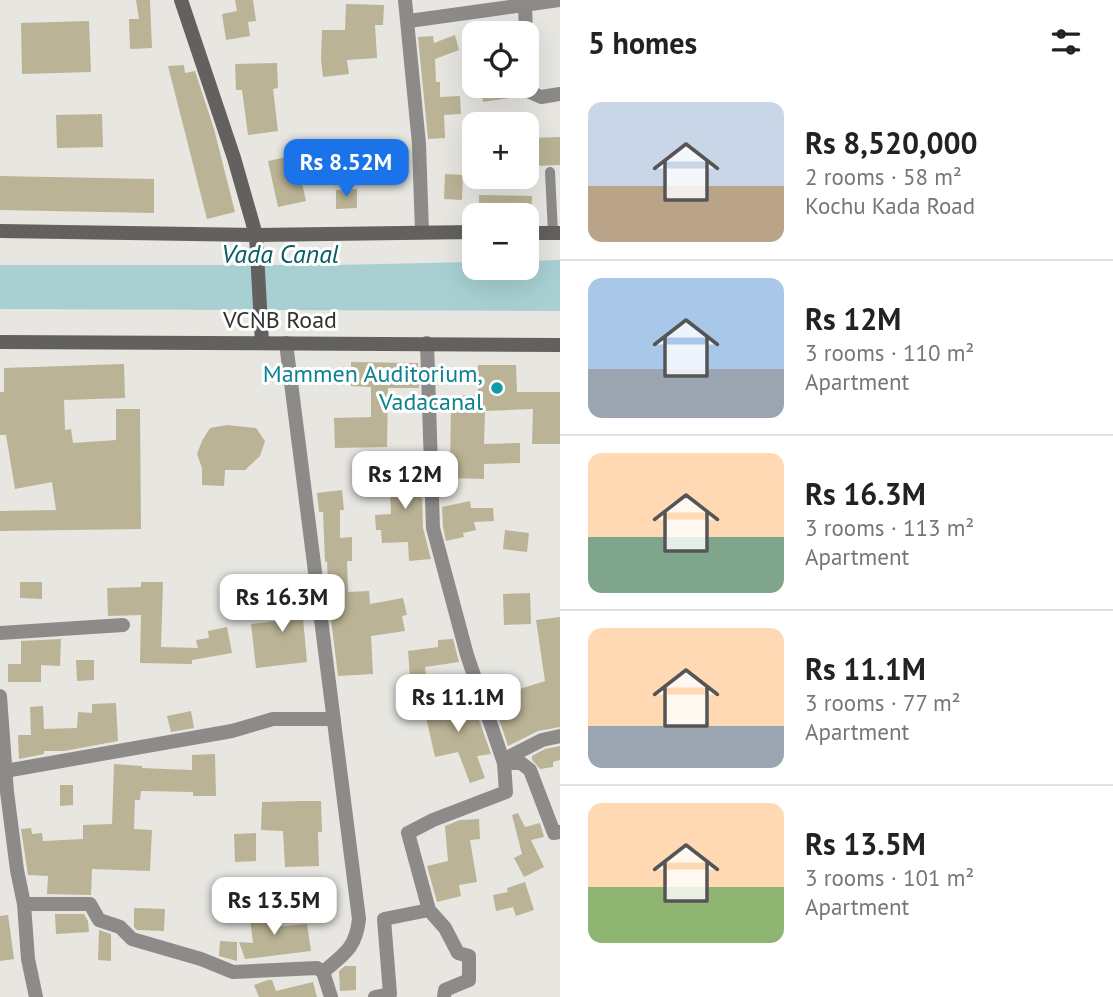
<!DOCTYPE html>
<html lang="en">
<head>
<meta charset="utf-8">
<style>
  :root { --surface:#fff; --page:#f6f6f6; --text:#222; --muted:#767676; --line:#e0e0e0; --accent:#1a73e8 }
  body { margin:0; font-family:"PT Sans",sans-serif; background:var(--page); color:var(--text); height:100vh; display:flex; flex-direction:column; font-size:26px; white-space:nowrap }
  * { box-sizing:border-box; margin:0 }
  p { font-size:23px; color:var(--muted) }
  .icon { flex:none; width:38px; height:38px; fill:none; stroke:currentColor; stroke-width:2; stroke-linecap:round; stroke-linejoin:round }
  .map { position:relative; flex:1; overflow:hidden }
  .drawer { display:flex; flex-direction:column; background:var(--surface); width:553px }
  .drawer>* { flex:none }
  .buttons { position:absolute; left:462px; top:21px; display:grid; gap:14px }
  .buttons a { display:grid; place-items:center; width:77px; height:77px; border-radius:14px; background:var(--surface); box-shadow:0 7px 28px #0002; font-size:35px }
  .price { position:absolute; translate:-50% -60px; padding:0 16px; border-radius:14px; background:#fff; color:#222; font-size:23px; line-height:46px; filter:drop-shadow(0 2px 4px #0008) }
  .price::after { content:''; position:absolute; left:50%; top:42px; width:21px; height:16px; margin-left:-10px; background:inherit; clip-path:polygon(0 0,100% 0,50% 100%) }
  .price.active { background:var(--accent); color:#fff }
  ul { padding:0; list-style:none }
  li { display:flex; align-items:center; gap:21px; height:175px; padding:0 28px }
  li+li { border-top:2px solid var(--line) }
  li span { display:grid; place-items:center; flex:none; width:196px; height:140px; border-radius:14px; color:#555 }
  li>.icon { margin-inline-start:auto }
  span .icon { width:84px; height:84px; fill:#fffc; stroke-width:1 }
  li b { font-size:30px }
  h2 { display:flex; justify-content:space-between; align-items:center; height:84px; padding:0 28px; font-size:30px }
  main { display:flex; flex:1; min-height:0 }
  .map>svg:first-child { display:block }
</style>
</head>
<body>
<main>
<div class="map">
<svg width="560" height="997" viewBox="0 0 560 997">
  <rect width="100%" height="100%" fill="#e7e6e1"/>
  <!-- water -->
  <path fill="#a8d0d2" d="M560 260V311L0 309V265H335L474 262V268H527V261Z"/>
  <!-- building -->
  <path fill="#bab395" d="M136 0H150L152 48 130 49 129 19H139Z
    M235 0H253L256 21 248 22 250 36 226 40 222 14 237 11Z
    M346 4 384 5 383 25H375L377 58 347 60 349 74 323 77 321 60 322 30H345Z
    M89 21 91 72 22 74 21 23Z
    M455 35 459 50 435 59 436 82H440V97L460 96 461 114 444 115 445 138 428 139 418 37 433 36 434 43Z
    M277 63 278 88 273 89 278 131 248 135 242 90H236L235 64Z
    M184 65 185 73 195 71 214 129 235 212 207 219 168 66Z
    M480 86H514L516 97 483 102Z
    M102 114 103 147 57 148 56 115Z
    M560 137V165L534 166 533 138Z
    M313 143 318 159 299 165 294 149Z
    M296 155 306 201 278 207 268 161Z
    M445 174 463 175 462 200 444 199Z
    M0 176 154 179V213L0 210Z
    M357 189V208L336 209V190Z
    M479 195 532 196 531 215 479 213Z
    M351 362 418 363 419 388H388L387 447 335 448 334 418 371 417V387L351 386Z
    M124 364 125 398 64 400 65 430 71 429 73 443 116 440V409H140L141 529 0 531V511L56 510 52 482 15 489 6 435H0V392H4V368Z
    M478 365H516L517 392H560V444H532L533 409 485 411 484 444 520 443V463L484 464V479L450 478 451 396 478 395Z
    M227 425 256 428 265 441 260 456 245 470H225L224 486 202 485V468L197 454 202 441 210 428Z
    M421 463 423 528 431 559 409 561 408 542 382 543 381 530H376L375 515 391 514 389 464Z
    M342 490 344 510H340V538L352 537V561H347L348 592 369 591 370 604 403 598 407 615 402 616 405 631 371 636 373 674 338 676 329 603 327 561 325 562 323 512H319L317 493Z
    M470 501 471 508H493L494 521 474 522 476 530 463 533 464 537 446 541 443 527 442 507Z
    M505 530 529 533 527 552 503 549Z
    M20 582H42V599L20 598Z
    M141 582H163L161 647 198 648 196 640 209 638 208 631 227 627 232 653 192 660V664L140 663 141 615 108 616 107 588 141 587Z
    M300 585 307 662 256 668 251 624 284 620 281 586Z
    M530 593 531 624 504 625 503 594Z
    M560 617V727L538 731 508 746 492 698 545 681 536 620Z
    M61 639 60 666 41 665V682H8V664H21V641Z
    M453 639 459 662 425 667 426 675 410 677 408 651 438 647V640Z
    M76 660H94V680L77 681Z
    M471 697 491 754 477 756 485 778 470 783 458 752 435 757 424 708V704L437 701 438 705Z
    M116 703 118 741 64 751H44V754L19 759 18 735H31L30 707 43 706 44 729 77 728 78 712 92 713V704Z
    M191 711 194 728 171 732 167 716Z
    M560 746V760L553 762V767L540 769 532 760V756L545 749Z
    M215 754 216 796H193V792L141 791 140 800H135L134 829 152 830 150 871 92 869 91 895 47 894 48 876 28 875 21 829 31 828 32 834 42 833 43 841 83 839V825L112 824 114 764 142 766V768L192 770V755Z
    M60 785H73V805L60 806Z
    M302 801H321L322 832H318L319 866 285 867 283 831 261 830 262 802Z
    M518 813 525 827 540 823 544 837 531 840 544 867 524 877 514 858 522 854 512 815Z
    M479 819 480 839 470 840 477 882 459 885 461 896 437 902 427 866 448 861 445 826 460 820Z
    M256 833V861L235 862 234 834Z
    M525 882 534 910 516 916 513 907 496 911 493 895 508 892 507 888Z
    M273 907 275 927 307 924 311 951 245 959 239 942 253 943 249 909Z
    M134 908 165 909 164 931 137 930 134 927Z
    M55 914H84L88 921 89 932 56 934Z
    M8 915 14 959 0 961V916Z
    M99 930 111 934V961L98 960Z
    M220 941 237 942V961L219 956Z
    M345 966H356V990L340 991 339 971Z
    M268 980H272L276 991 313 982 317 997H259L254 985Z"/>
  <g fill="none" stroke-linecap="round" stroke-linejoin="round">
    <!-- service -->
    <path stroke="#8d8b8a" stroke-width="10" d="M550 172 553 233"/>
    <!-- minor -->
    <path stroke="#8d8b8a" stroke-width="14" d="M405 0 419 144 422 232
      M525 7 526 33
      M409 21 560 0
      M527 40 530 92 541 97 560 94
      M286 343 359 919C356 948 344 954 323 972
      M427 343 433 528 467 655 504 763H521L530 770 554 833 560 832
      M0 633 123 625
      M0 696 7 792 17 870 24 904 28 959 36 997
      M503 760 542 740 560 736
      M5 771 232 731 273 719H334
      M24 904H90L99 920 120 927 132 939 201 959 233 972 317 968 323 972 331 997
      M375 997 390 994 384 919 429 910
      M444 997 445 990 469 980V956L458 953 445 928 429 910 408 833 433 820 506 792 504 763"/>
    <!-- secondary -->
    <path stroke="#63615f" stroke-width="14" d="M181 0 234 158 256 235 262 343
      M0 231 256 235 474 232
      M527 233H560
      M0 342 560 345"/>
  </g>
  <!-- markers -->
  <circle fill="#0f9aa8" stroke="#fff" stroke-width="2.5" cx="497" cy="388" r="7"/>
  <g text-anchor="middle" stroke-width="6" stroke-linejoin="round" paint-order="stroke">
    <!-- street labels -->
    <g font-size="24" fill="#333231" stroke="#fff">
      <text x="280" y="328">VCNB Road</text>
    </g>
    <!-- culture labels -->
    <g font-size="24" fill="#0d838f" stroke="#fff" text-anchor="end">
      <text x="483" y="382">Mammen Auditorium,<tspan x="483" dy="28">Vadacanal</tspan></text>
    </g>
    <!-- water labels -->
    <g font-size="26" font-style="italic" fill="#065d62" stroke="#fff">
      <text x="280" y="263">Vada Canal</text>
    </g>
  </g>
</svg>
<div class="buttons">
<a><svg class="icon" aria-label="locate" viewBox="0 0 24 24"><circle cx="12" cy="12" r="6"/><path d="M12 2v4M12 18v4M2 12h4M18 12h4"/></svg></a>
<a>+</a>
<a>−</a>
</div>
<b class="price active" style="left:346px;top:199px">Rs 8.52M</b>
<b class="price" style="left:405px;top:511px">Rs 12M</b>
<b class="price" style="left:282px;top:634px">Rs 16.3M</b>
<b class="price" style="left:458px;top:734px">Rs 11.1M</b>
<b class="price" style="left:274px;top:937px">Rs 13.5M</b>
</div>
<section class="drawer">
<h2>5 homes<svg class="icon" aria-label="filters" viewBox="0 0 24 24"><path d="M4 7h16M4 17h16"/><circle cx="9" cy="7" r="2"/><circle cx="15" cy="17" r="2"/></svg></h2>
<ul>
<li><span style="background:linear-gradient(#c9d6e8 60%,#b9a48a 0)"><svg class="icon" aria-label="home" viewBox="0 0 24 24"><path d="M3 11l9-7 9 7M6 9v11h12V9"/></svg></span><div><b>Rs 8,520,000</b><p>2 rooms · 58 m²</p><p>Kochu Kada Road</p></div></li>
<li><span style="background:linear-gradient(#a9c7e8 65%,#9aa5b1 0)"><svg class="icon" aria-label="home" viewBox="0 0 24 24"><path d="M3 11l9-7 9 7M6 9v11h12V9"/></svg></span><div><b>Rs 12M</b><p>3 rooms · 110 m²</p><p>Apartment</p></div></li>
<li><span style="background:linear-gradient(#ffd9b3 60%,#7fa58c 0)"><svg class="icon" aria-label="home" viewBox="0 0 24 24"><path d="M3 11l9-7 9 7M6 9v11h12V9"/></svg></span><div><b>Rs 16.3M</b><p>3 rooms · 113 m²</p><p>Apartment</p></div></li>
<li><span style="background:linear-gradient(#ffd9b3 70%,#9aa5b1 0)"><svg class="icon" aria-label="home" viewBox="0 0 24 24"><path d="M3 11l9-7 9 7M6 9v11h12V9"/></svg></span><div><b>Rs 11.1M</b><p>3 rooms · 77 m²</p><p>Apartment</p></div></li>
<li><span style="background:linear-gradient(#ffd9b3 60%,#8fb573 0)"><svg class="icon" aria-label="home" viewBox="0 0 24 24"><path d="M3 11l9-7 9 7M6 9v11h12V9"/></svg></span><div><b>Rs 13.5M</b><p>3 rooms · 101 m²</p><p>Apartment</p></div></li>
</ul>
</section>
</main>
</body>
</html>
